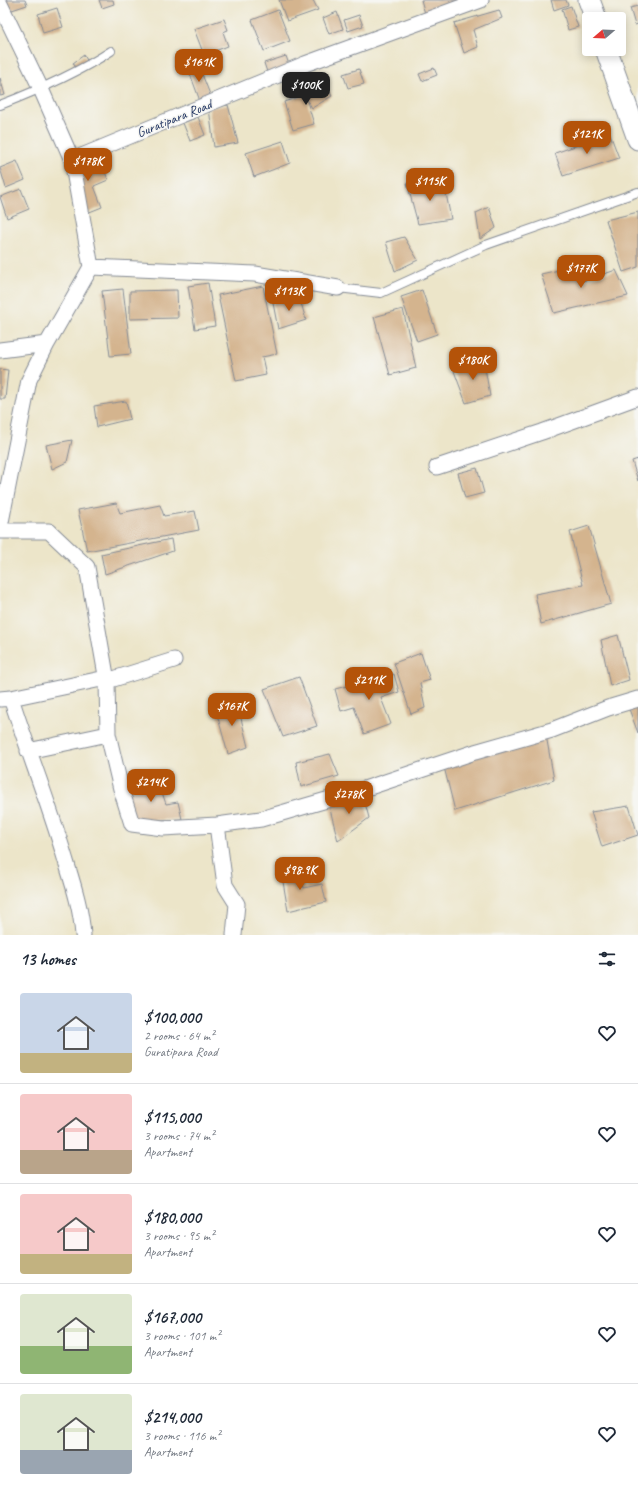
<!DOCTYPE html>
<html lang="en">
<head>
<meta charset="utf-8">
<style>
  :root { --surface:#fff; --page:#f2f2f3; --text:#1f2937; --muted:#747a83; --line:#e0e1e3; --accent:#b45309 }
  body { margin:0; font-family:Caveat,sans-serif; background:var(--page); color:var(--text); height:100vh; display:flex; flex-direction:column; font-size:15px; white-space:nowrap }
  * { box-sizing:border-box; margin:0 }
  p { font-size:13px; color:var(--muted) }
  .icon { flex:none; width:22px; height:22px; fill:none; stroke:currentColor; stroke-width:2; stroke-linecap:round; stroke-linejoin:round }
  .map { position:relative; height:935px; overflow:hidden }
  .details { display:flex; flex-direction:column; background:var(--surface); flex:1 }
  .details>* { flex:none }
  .needle { width:26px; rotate:251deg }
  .controls { position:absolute; left:582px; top:12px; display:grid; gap:8px }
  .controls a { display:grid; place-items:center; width:44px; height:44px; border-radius:4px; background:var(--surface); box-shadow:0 2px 10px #0003; font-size:20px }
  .price { position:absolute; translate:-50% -34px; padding:0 9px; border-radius:8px; background:var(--accent); color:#fff; font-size:13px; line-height:26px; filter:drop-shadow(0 1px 2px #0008) }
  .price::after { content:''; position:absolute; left:50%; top:24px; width:12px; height:9px; margin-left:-6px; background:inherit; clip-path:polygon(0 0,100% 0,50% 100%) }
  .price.selected { background:#222; color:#fff }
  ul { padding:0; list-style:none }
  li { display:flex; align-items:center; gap:12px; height:100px; padding:0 20px }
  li+li { border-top:1px solid var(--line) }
  li span { display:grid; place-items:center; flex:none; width:112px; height:80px; border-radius:4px; color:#555 }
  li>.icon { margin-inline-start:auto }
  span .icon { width:48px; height:48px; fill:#fffc; stroke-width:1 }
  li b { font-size:17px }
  h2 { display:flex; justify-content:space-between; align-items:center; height:48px; padding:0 20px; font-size:17px }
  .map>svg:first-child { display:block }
</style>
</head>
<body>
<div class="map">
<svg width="638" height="935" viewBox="0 0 638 935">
  <rect width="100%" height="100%" fill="#f6f6f2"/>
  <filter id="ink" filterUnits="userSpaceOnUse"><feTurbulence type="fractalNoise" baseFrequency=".025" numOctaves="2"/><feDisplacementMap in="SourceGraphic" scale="8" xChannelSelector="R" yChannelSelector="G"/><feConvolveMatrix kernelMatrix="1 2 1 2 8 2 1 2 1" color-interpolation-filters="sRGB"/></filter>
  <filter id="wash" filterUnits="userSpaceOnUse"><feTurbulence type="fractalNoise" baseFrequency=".012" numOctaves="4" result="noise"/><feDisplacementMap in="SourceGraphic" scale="16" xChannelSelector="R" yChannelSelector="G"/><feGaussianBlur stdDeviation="0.9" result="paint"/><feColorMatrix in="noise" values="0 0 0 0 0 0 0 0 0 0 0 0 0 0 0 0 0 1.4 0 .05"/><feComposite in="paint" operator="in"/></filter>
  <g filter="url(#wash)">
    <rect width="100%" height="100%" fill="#ece5c9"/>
    <g id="blocks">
      <!-- building -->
      <path fill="#d4b48e" d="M0 0H25L27 5 3 13Z
        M99 0H113L114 4 102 8Z
        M279 0H313L318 10 287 21Z
        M421 0H470L426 17Z
        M551 0H566L568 5 554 10Z
        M571 6 578 27 568 30 562 9Z
        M638 6V24L635 25 630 8Z
        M57 8 63 27 43 33 38 14Z
        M278 10 290 41 264 51 252 20Z
        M499 10 502 18 473 30 478 47 464 53 454 23Z
        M337 12 343 29 329 34 323 18Z
        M359 15 363 26 348 31 344 20Z
        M224 19 228 30 223 32 228 46 204 55 194 29Z
        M84 55 88 62 77 69 73 63Z
        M286 56 293 76 271 84 264 63Z
        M198 64 211 97 200 101 188 68Z
        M434 68 437 75 422 81 419 74Z
        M359 69 364 84 348 88 343 74Z
        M0 78 5 95 0 96Z
        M323 81 332 96 312 108 306 98 314 124 293 130 284 102 304 95 303 93Z
        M228 105 238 143 214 147 209 108Z
        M198 117 205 135 190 141 183 123Z
        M610 134 619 158 563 176 555 153Z
        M283 141 290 163 254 177 246 153Z
        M90 156 95 169 103 166 108 180 94 186 102 207 87 213 69 164Z
        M17 161 25 180 6 188 0 168Z
        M407 183H444L451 219 418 224Z
        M21 189 29 209 7 218 0 197Z
        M489 207 496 228 480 239 476 213Z
        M638 212V267L623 272 606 220Z
        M404 237 418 260 395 271 386 242Z
        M577 266 583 281 616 270 628 296 554 313 541 274Z
        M208 283 215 326 195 329 188 286Z
        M263 286 277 354 262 357 266 375 236 381 218 295Z
        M123 289 131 354 110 356 102 291Z
        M177 290 178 318 130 319V291Z
        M422 290 437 334 417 341 401 297Z
        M299 296 306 320 278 329 273 303Z
        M403 309 416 368 390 375 374 317Z
        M483 357 490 396 466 403 454 371Z
        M0 369 8 370 5 399H0Z
        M126 401 130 419 97 427 94 406Z
        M72 440 67 462 52 469 46 445Z
        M638 459V481L632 461Z
        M477 468 484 493 465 498 458 473Z
        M116 503 120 513 160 505 164 516 195 511 199 530 87 551 78 510Z
        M589 526 611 604 541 624 535 594 583 585 570 532Z
        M171 539 173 551 105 574 101 554Z
        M618 635 629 680 610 686 601 640Z
        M421 653 430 680 420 683 425 708 411 714 394 663Z
        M394 674 399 692 381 698 391 724 364 734 354 707 341 711 335 689Z
        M299 677 317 726 283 737 264 689Z
        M237 702 248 747 228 754 215 707Z
        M638 706V733L629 709Z
        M546 735 554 780 455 811 444 767Z
        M330 754 339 776 301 787 296 762Z
        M158 781 166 804 178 802 182 819 135 821 125 786Z
        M363 795 369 818 338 841 329 805Z
        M629 806 638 835 602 847 591 812Z
        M297 868 304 888 322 884 326 902 288 911 281 870Z"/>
    </g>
  </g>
  <g filter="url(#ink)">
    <use href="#blocks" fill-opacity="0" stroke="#848a94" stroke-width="1"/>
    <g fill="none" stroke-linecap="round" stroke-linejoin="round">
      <!-- lane casing -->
      <g stroke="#848a94" stroke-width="10">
        <path id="lane" d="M0 105C39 90 76 74 111 51
          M338 288 381 293 486 245 638 192"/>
      </g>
      <!-- street casing -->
      <g stroke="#848a94" stroke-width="17">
        <path id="street" d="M0 4 41 89 72 160
          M91 267 255 274 338 288
          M0 350 47 344
          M437 467 542 432 638 397
          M0 527 29 380 47 344 91 267 72 160 305 64 481 0
          M0 531H49L87 567 107 681 108 734 121 789 132 824 163 828 217 825 261 819 361 790 475 752 552 730 608 708 638 699
          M107 681 174 660
          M11 698 106 678
          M0 699 11 698C28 751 49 804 65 858 73 884 81 908 83 935
          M28 751 108 734
          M217 825 225 885 237 904 234 935"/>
      </g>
      <!-- secondary casing -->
      <g stroke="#848a94" stroke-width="23">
        <path id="secondary" d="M589 0 596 19
          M606 49 638 139"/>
      </g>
      <!-- lane -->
      <use href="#lane" stroke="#fff" stroke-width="8"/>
      <!-- street -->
      <use href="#street" stroke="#fff" stroke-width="15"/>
      <!-- secondary -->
      <use href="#secondary" stroke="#fff" stroke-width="21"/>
    </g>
  </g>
  <g text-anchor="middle" stroke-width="3" stroke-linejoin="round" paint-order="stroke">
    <!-- street labels -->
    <g font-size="14" fill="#1b2f5e" stroke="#f6f6f2">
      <text transform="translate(174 118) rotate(-22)" y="5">Guratipara Road</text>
    </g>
  </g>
</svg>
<div class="controls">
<a><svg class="needle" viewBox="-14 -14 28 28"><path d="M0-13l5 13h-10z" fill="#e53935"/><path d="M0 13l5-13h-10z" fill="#747a83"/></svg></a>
</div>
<b class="price" style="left:199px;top:83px">$161K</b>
<b class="price selected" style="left:306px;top:106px">$100K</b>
<b class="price" style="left:587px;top:155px">$121K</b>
<b class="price" style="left:88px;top:182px">$178K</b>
<b class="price" style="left:430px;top:202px">$115K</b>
<b class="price" style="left:581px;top:289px">$177K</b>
<b class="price" style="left:289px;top:312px">$113K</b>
<b class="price" style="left:473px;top:381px">$180K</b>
<b class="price" style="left:369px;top:701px">$211K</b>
<b class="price" style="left:232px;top:727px">$167K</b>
<b class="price" style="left:151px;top:803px">$214K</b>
<b class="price" style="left:349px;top:815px">$278K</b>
<b class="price" style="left:300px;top:891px">$98.9K</b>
</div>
<section class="details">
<h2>13 homes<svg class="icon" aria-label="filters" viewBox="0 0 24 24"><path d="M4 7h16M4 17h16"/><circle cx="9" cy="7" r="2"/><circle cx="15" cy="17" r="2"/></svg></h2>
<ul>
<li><span style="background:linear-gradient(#c9d6e8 75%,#c2b280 0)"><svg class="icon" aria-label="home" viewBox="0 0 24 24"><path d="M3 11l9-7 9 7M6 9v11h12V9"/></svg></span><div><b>$100,000</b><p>2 rooms · 64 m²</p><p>Guratipara Road</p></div><svg class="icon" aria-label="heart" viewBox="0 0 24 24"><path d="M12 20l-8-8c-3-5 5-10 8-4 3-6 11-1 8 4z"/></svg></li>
<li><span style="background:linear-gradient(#f6c9c9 70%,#b9a48a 0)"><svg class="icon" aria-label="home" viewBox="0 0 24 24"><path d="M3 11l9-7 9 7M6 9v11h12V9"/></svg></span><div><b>$115,000</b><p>3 rooms · 74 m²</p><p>Apartment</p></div><svg class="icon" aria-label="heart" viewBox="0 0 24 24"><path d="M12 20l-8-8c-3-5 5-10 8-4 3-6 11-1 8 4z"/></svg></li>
<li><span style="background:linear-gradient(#f6c9c9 75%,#c2b280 0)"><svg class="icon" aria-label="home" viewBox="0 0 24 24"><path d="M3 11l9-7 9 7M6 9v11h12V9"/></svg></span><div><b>$180,000</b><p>3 rooms · 95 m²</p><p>Apartment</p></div><svg class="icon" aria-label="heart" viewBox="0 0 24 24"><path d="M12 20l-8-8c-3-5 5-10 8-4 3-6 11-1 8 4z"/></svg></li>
<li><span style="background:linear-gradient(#dfe7d0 65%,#8fb573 0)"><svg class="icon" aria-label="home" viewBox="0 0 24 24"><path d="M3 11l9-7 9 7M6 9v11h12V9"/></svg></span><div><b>$167,000</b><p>3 rooms · 101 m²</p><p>Apartment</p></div><svg class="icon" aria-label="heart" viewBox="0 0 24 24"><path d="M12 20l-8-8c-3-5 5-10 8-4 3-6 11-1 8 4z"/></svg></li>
<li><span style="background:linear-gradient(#dfe7d0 70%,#9aa5b1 0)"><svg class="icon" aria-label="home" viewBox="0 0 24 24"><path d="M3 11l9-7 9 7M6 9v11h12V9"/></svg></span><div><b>$214,000</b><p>3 rooms · 116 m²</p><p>Apartment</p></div><svg class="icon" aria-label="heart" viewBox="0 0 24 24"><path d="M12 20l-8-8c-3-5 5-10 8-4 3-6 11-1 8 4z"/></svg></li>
</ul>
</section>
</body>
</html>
